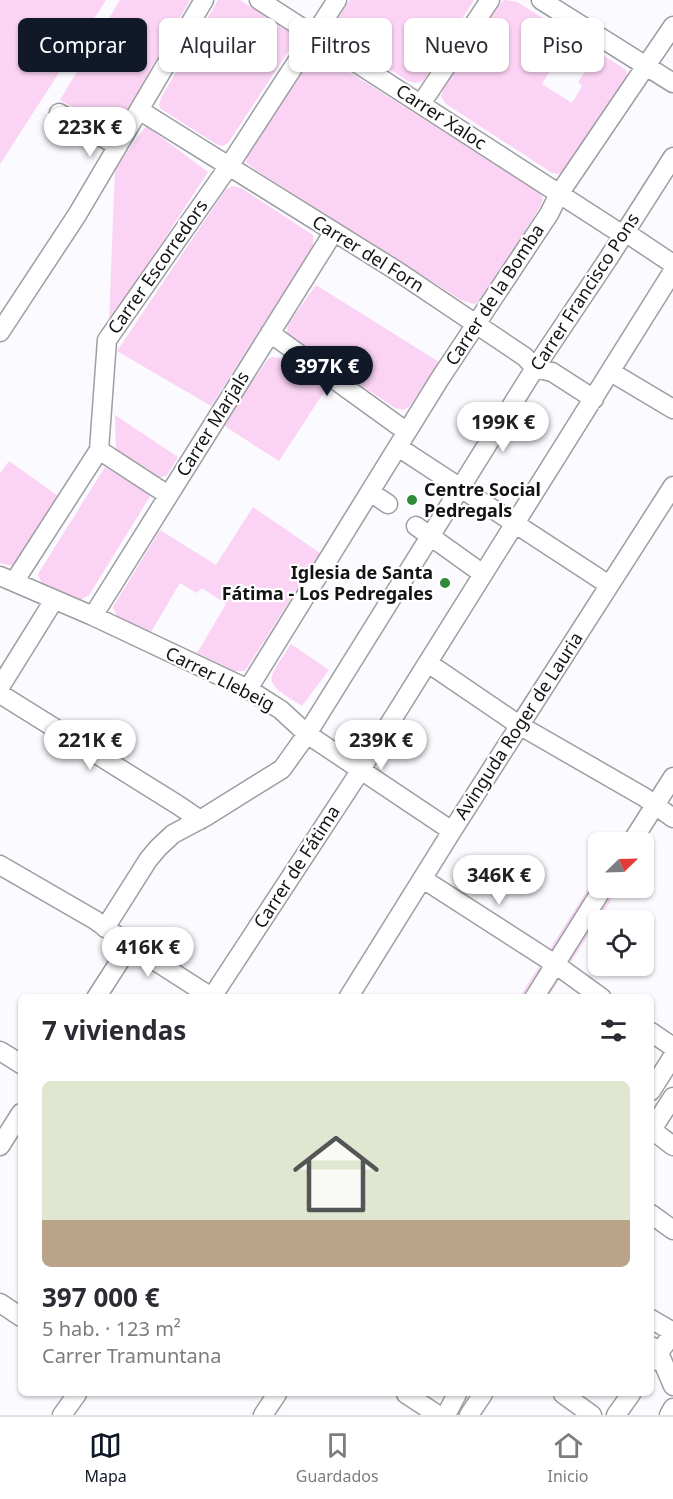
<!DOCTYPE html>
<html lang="es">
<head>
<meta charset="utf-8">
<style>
  :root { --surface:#fff; --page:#f2f2f3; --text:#2b2b33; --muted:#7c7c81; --line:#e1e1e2; --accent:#111827 }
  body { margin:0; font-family:"Noto Sans",sans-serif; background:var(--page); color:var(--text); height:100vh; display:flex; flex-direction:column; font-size:22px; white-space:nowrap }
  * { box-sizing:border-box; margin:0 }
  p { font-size:20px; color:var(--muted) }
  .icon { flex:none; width:33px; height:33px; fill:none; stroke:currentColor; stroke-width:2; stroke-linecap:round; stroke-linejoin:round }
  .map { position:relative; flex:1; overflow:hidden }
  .panel { position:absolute; left:18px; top:994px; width:636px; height:402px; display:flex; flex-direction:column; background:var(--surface); border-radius:9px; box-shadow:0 2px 4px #0004 }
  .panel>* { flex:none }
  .guide { position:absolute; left:18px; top:18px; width:638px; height:54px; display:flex; gap:12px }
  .needle { width:39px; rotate:67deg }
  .fabs { position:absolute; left:588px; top:832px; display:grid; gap:12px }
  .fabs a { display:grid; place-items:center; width:66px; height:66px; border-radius:9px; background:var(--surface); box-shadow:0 2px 4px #0004; font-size:30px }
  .price { position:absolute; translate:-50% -51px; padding:0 14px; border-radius:21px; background:#fff; color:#222; font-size:20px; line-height:39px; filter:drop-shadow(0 2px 3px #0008) }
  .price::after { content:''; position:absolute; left:50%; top:36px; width:18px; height:14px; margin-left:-9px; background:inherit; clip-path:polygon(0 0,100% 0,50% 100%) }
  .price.on { background:var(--accent); color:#fff }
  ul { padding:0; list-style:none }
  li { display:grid; align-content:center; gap:12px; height:318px; padding:0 24px }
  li+li { border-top:2px solid var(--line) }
  li span { display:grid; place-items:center; height:186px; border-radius:9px; color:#555 }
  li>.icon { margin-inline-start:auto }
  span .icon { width:108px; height:108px; fill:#fffc; stroke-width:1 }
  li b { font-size:26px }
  h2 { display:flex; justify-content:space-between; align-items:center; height:72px; padding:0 24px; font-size:26px }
  .pill { padding:0 21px; border-radius:9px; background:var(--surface); box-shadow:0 2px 4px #0004; font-size:21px; line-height:54px }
  .pill.on { background:var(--accent); color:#fff }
  .dock { display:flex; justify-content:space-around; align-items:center; height:84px; border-top:2px solid var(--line); background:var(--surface); font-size:16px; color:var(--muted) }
  .dock a { display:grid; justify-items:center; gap:3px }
  .dock .on { color:var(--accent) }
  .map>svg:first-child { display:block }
</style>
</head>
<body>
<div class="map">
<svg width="673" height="1415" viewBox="0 0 673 1415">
  <rect width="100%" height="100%" fill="#fafaff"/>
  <!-- green -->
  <path fill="#fbd3f4" d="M0 0H106L0 164Z
    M120 0H190L121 121 114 127 105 124 60 100Z
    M218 0H240L289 32 294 39 292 46 228 143 222 146 216 144 161 109 159 105 161 98Z
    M350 0H474L423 81 415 83 408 81 336 34 334 28 336 20Z
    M505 0 517 2 572 36 542 84 572 103 582 86 578 82 598 52 625 69 627 74 625 80 566 171 558 174 552 173 446 104 441 97 443 89 502 1Z
    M321 54 540 193 543 199 540 207 482 299 475 304 463 301 254 169 246 162 248 153 313 57Z
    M146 126 208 172 109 323 115 169Z
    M233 186 241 188 313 235V247L211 406 117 351 226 189Z
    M316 285 439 362 409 407 403 410 395 408 291 338 287 332 288 324Z
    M273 357 280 358 326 389 279 461 223 425 268 359Z
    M115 415 178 457 167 475 156 479 116 453Z
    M9 461 58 496 12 566 0 563V473Z
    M105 467 151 495 89 595 80 600 41 582 38 574Z
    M253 507 320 553 245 671H234L197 653 226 604 202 588 197 593 180 583 151 632 117 617 113 607 160 530 216 565Z
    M291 644 329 670 302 706C260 680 267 682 291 644Z
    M598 873V888H619L548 997 519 998Z"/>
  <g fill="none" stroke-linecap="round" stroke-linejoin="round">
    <!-- minor casing -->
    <g stroke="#9d9ea2" stroke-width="21">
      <path id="minor" d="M259 0 623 235
        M541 0 673 83
        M421 104 490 0
        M139 110 397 271 525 357 535 368 552 372 594 399
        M59 113 118 146
        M625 232 673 264
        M0 332 77 215 204 0
        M270 333 407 432
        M611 372 673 409
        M398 447 609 585
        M99 450 168 495
        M370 492 388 504
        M416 526 483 574
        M0 576 93 616 248 689 281 710 307 734 452 831
        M14 582 99 450 107 340 231 163 337 0
        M93 616 333 233
        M428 663 519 725 644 797 673 818
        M0 687 54 600
        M248 689 439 380 549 214 559 194 673 26
        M0 694 178 805 200 820
        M631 843 673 777
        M0 865 95 920 130 945 213 998
        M423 879 555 964 602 998
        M105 928 148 860 158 848 173 834 205 817 282 769 307 734 535 368 608 259 673 157
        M212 997 353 782 673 271
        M96 998 130 945
        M348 998 452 831 673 486
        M534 998 603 888
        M651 1032 673 1047
        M0 1051 21 1064
        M651 1091 673 1056
        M652 1130 673 1146
        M651 1131 673 1097
        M0 1146 21 1113
        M651 1214 673 1230
        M0 1303 21 1317
        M651 1319 673 1332
        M651 1346 659 1353 673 1386
        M653 1361 673 1333
        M406 1394 438 1415
        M563 1394 592 1415
        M62 1415 77 1394
        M263 1415 277 1394
        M446 1415 457 1394
        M469 1415 483 1394
        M616 1415 631 1394
        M669 1415 673 1408"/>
    </g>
    <!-- minor -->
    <use href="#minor" stroke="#fff" stroke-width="18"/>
  </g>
  <!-- markers -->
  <g fill="#308939" stroke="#fff" stroke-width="2">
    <circle cx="412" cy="500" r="6"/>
    <circle cx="445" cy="583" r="6"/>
  </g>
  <g text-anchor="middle" stroke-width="4.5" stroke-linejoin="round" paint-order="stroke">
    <!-- street labels -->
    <g font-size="18" fill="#131314" stroke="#fff">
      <text transform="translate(441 117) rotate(33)" y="6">Carrer Xaloc</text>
      <text transform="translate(368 254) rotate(32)" y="6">Carrer del Forn</text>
      <text transform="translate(158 267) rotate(-55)" y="6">Carrer Escorredors</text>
      <text transform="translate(585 292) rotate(-57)" y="6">Carrer Francisco Pons</text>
      <text transform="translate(495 295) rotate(-57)" y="6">Carrer de la Bomba</text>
      <text transform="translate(213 424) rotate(-58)" y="6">Carrer Marjals</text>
      <text transform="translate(220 679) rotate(27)" y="6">Carrer Llebeig</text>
      <text transform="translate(519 726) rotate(-57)" y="6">Avinguda Roger de Lauria</text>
      <text transform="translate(297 867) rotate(-57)" y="6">Carrer de Fátima</text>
    </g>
    <!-- poi labels -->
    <g font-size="18" font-weight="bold" fill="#131314" stroke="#fff" text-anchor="start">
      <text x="424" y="496">Centre Social<tspan x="424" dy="21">Pedregals</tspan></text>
      <text x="433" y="579" text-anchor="end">Iglesia de Santa<tspan x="433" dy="21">Fátima - Los Pedregales</tspan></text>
    </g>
  </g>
</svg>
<div class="fabs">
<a><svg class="needle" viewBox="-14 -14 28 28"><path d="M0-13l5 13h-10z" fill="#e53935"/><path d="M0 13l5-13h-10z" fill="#7c7c81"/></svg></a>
<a><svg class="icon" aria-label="locate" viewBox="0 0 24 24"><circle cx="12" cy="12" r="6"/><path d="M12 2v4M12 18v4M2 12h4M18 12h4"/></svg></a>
</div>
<b class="price" style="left:90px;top:158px">223K €</b>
<b class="price on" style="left:327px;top:397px">397K €</b>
<b class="price" style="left:503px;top:453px">199K €</b>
<b class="price" style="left:90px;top:771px">221K €</b>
<b class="price" style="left:381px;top:771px">239K €</b>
<b class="price" style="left:499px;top:906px">346K €</b>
<b class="price" style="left:148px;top:978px">416K €</b>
<div class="guide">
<a class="pill on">Comprar</a>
<a class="pill">Alquilar</a>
<a class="pill">Filtros</a>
<a class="pill">Nuevo</a>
<a class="pill">Piso</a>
</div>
<section class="panel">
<h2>7 viviendas<svg class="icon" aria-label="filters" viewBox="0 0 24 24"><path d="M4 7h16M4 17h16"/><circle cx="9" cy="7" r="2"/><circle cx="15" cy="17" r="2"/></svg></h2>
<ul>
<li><span style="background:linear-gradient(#dfe7d0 75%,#b9a48a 0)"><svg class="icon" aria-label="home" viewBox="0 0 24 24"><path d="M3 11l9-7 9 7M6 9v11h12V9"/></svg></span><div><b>397 000 €</b><p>5 hab. · 123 m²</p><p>Carrer Tramuntana</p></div></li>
</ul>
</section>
</div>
<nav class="dock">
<a class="on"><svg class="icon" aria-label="map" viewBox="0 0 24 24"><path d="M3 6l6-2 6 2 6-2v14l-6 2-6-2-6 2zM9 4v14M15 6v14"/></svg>Mapa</a>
<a><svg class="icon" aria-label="saved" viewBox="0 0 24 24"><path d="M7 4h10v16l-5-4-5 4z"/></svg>Guardados</a>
<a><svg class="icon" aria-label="home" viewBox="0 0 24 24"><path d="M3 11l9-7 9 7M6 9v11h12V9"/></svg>Inicio</a>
</nav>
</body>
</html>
